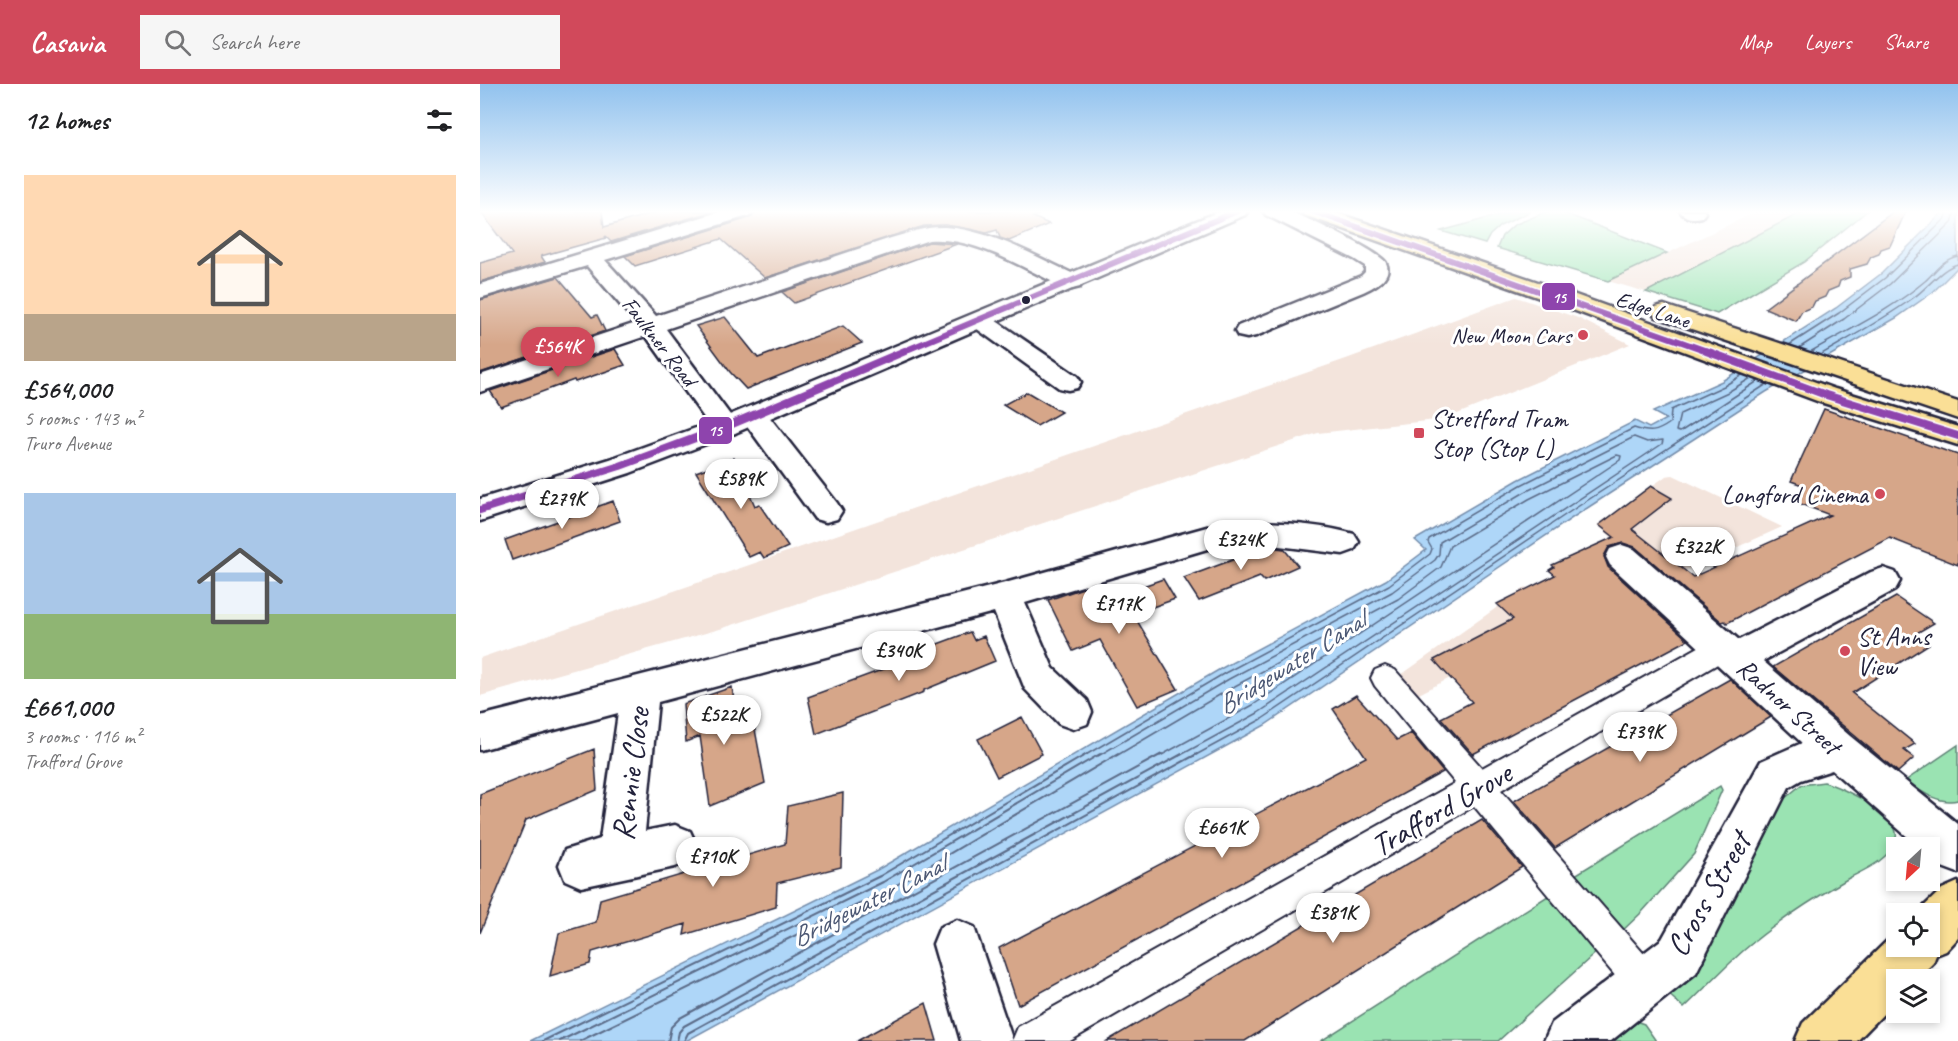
<!DOCTYPE html>
<html lang="en">
<head>
<meta charset="utf-8">
<style>
  :root { --surface:#fff; --page:#f6f6f6; --text:#202124; --muted:#757577; --accent:#d1495b }
  body { margin:0; font-family:Caveat,sans-serif; background:var(--page); color:var(--text); height:100vh; display:flex; flex-direction:column; font-size:22px; white-space:nowrap }
  * { box-sizing:border-box; margin:0 }
  p { font-size:20px; color:var(--muted) }
  .icon { flex:none; width:33px; height:33px; fill:none; stroke:currentColor; stroke-width:2; stroke-linecap:round; stroke-linejoin:round }
  .map { position:relative; flex:1; overflow:hidden }
  .details { display:flex; flex-direction:column; background:var(--surface); width:480px }
  .details>* { flex:none }
  .needle { width:39px; rotate:206deg }
  .tools { position:absolute; left:1406px; top:753px; display:grid; gap:12px }
  .tools a { display:grid; place-items:center; width:54px; height:54px; border-radius:0px; background:var(--surface); box-shadow:0 3px 9px #0003; font-size:30px }
  .price { position:absolute; translate:-50% -51px; padding:0 14px; border-radius:21px; background:#fff; color:#222; font-size:20px; line-height:39px; filter:drop-shadow(0 2px 3px #0008) }
  .price::after { content:''; position:absolute; left:50%; top:36px; width:18px; height:14px; margin-left:-9px; background:inherit; clip-path:polygon(0 0,100% 0,50% 100%) }
  .price.on { background:var(--accent); color:#fff }
  ul { padding:0; list-style:none }
  li { display:grid; align-content:center; gap:12px; height:318px; padding:0 24px }
  li span { display:grid; place-items:center; height:186px; border-radius:0px; color:#555 }
  li>.icon { margin-inline-start:auto }
  span .icon { width:108px; height:108px; fill:#fffc; stroke-width:1 }
  li b { font-size:26px }
  h2 { display:flex; justify-content:space-between; align-items:center; height:72px; padding:0 24px; font-size:26px }
  header { display:flex; align-items:center; gap:36px; box-sizing:border-box; height:84px; padding:0 30px; background:var(--accent); color:#fff }
  header strong { font-size:28px }
  nav { display:flex; gap:33px; margin-inline-start:auto; font-size:21px }
  .search { width:420px; height:54px; background:var(--page); display:flex; align-items:center; gap:15px; box-sizing:border-box; padding:0 21px; border-radius:0px; color:var(--muted); font-size:22px }
  main { display:flex; flex:1; min-height:0 }
  .map>svg:first-child { display:block }
</style>
</head>
<body>
<header>
<strong>Casavia</strong>
<div class="search"><svg class="icon" aria-label="search" viewBox="0 0 24 24"><circle cx="10" cy="10" r="6"/><path d="M15 15l6 6"/></svg>Search here</div>
<nav><a>Map</a><a>Layers</a><a>Share</a></nav>
</header>
<main>
<section class="details">
<h2>12 homes<svg class="icon" aria-label="filters" viewBox="0 0 24 24"><path d="M4 7h16M4 17h16"/><circle cx="9" cy="7" r="2"/><circle cx="15" cy="17" r="2"/></svg></h2>
<ul>
<li><span style="background:linear-gradient(#ffd9b3 75%,#b9a48a 0)"><svg class="icon" aria-label="home" viewBox="0 0 24 24"><path d="M3 11l9-7 9 7M6 9v11h12V9"/></svg></span><div><b>£564,000</b><p>5 rooms · 143 m²</p><p>Truro Avenue</p></div></li>
<li><span style="background:linear-gradient(#a9c7e8 65%,#8fb573 0)"><svg class="icon" aria-label="home" viewBox="0 0 24 24"><path d="M3 11l9-7 9 7M6 9v11h12V9"/></svg></span><div><b>£661,000</b><p>3 rooms · 116 m²</p><p>Trafford Grove</p></div></li>
</ul>
</section>
<div class="map">
<svg width="1478" height="957" viewBox="0 0 1478 957">
  <rect width="100%" height="100%" fill="#fff"/>
  <filter id="ink" filterUnits="userSpaceOnUse"><feTurbulence type="fractalNoise" baseFrequency=".0167" numOctaves="2"/><feDisplacementMap in="SourceGraphic" scale="12" xChannelSelector="R" yChannelSelector="G"/><feConvolveMatrix kernelMatrix="1 2 1 2 8 2 1 2 1" color-interpolation-filters="sRGB"/></filter>
  <g filter="url(#ink)">
    <!-- built -->
    <path fill="#f3e4dc" d="M1278 127H1332L1166 208 1128 197Z
      M1036 213 1098 234 1150 260 965 335 838 349 240 545 0 612V574L866 275Z
      M1193 391 1302 443 1184 496 1117 441 1186 392Z
      M1046 503 1083 536 935 612 918 593Z"/>
    <!-- green -->
    <path fill="#9ae3b2" stroke="#5e8276" stroke-width="1.5" d="M1033 127H1051L1020 142 1010 151 1005 160 961 147Z
      M1068 127H1079L1187 169 1128 197 1017 164 1022 152 1034 141Z
      M1324 127H1387L1324 178 1237 230 1166 208Z
      M1478 661V716C1459 721 1440 707 1425 697Z
      M1344 698C1363 704 1426 732 1415 758 1407 777 1386 785 1369 794 1333 815 1295 839 1263 867 1243 885 1224 905 1204 924L1186 908 1239 844 1273 765 1298 720 1321 701Z
      M1240 702 1242 706 1214 770 1162 828 1137 852 1087 796Z
      M1071 810 1120 865 1018 957H841Z
      M1150 935 1164 940 1176 957H1122Z"/>
    <!-- water -->
    <path fill="#aed6f8" stroke="#768eac" stroke-width="1.5" d="M1464 127H1478V183L1453 208 1416 234 1286 308 1095 432 785 641 206 957H50L397 786 742 584 906 496 946 466 935 456 1038 396 1155 337 1169 344 1186 335 1173 328 1242 297 1356 224 1402 189Z"/>
    <g fill="none" stroke-linecap="round" stroke-linejoin="round">
      <!-- shore-far1 -->
      <path stroke="#5a6a87" stroke-width="1.5" d="M1309 261 1359 229 1405 194 1466 134 1468 127
        M1319 264 1364 235 1410 200 1472 139 1475 127
        M1330 268C1368 246 1411 226 1445 197 1456 187 1463 175 1478 172
        M1340 271C1371 253 1404 235 1433 214 1448 204 1461 184 1478 180
        M1271 294 1248 308 1200 330 1196 347 1200 348 1278 297
        M604 672 745 589 909 501 950 470 952 465 948 458 949 455 1041 401 1154 344C1170 349 1176 349 1190 339L1191 326 1244 302 1262 291
        M618 672 749 595 912 508 955 476 959 470 960 458 1045 408 1154 353 1167 358 1183 356 1182 360 778 629 699 672
        M636 672 753 603 918 515 961 483 970 462 1049 415 1137 371 1141 372 1140 376 773 621 680 672
        M714 672 782 635 1091 427 1287 300"/>
      <!-- shore -->
      <path stroke="#5a6a87" stroke-width="2" d="M63 957 400 792 607 670
        M80 957 403 798 620 670
        M100 957 408 806 638 670
        M188 957 191 943 200 934 682 670
        M197 957 199 948 204 942 702 670
        M204 957 208 949 717 670"/>
    </g>
    <!-- building -->
    <path fill="#d6a689" stroke="#22223b" stroke-width="1.5" d="M0 127H122L124 143 180 127H233L131 158 125 152 126 154 61 172 65 178 0 198V179L32 170Z
      M276 127H560V130L553 133 569 140 529 157 520 154 517 146 507 149 465 141 444 142 285 194 241 155 155 182 145 172 272 133Z
      M1414 127H1426L1410 162 1401 165 1399 170 1391 173 1387 180 1370 185V193L1360 197 1358 203 1348 207 1345 213 1335 217 1332 223 1322 227 1316 237 1285 224Z
      M449 158 477 160 314 219 302 208Z
      M78 193 112 233 117 231 125 247 0 289V216Z
      M245 233 278 274 363 242 382 259 266 305 250 288 216 242Z
      M135 265 145 281 95 298 94 296 21 323 10 307Z
      M547 308 581 328 557 342 523 321Z
      M1344 325 1478 371V481L1410 454 1247 539 1245 537 1242 538 1155 463 1143 459 1129 463 1124 472 1128 483 1208 556 993 670 961 634 992 618 954 576 1033 535 1017 520 1075 491 1069 486 1074 483 1072 481 1134 453 1119 441 1171 402 1192 414 1152 445 1213 493 1350 431 1318 419 1325 402 1311 397Z
      M254 374 275 422 279 420 308 463 284 474 280 468 269 473 216 388Z
      M133 417 140 437 32 476 25 456Z
      M781 462 804 465 818 482 784 497 780 493 719 517 704 494 763 472 762 470Z
      M683 495 695 515 653 530 698 605 657 622 620 556 593 567 568 516 606 503 615 519Z
      M1416 513 1454 539 1435 550 1449 560 1372 609 1435 660 1424 666 1434 674 1418 688 1293 583Z
      M490 548 494 556 504 552 515 577 444 606V608L336 650 328 613 445 570 444 565Z
      M1250 595 1291 633 1075 764 1034 717Z
      M252 603 258 646 274 640 285 699 230 722 220 652 206 658 203 620Z
      M876 611 917 656 931 649 963 688 538 921 519 864 886 673 853 625Z
      M542 633 562 670 517 693 498 655Z
      M114 665 117 706 46 736 0 849V710Z
      M363 709 361 783 297 799 296 823 204 851 206 840 112 868 110 880 70 892 79 849 116 838 120 815 305 760 308 722Z
      M1002 736 1042 783 765 957H627Z
      M446 919 457 957H377Z"/>
    <g fill="none" stroke-linecap="round" stroke-linejoin="round">
      <!-- pedestrian casing -->
      <g stroke="#22223b" stroke-width="4">
        <path id="pedestrian" d="M1243 552 1253 555 1257 563 1253 571 1021 706 1178 886 1184 899 1178 912 1165 918 1152 912 994 722 590 957H532L538 943 975 699 895 602 891 594 895 586 905 582 915 586 1002 684 1233 555Z"/>
      </g>
      <!-- minor casing -->
      <g stroke="#22223b" stroke-width="5">
        <path id="minor" d="M242 127H274L271 131 125 176 176 232 411 154C428 149 447 142 465 143 512 146 558 174 600 193L603 198 600 203 592 205 584 203C542 184 497 153 449 156L186 245 259 343 255 349 245 352 235 349 166 252 0 308V291L156 239 107 182 0 214V200Z
          M783 127C792 127 803 125 811 128 825 133 901 168 906 179 913 193 894 203 883 208L776 252 767 254 758 252 755 247 758 242 881 192 885 188V182L874 175 786 131Z
          M1200 127H1224L1225 129 1222 133C1214 135 1205 135 1200 127Z
          M501 230 509 232 597 292 601 298 597 304 588 306 579 304 493 242 489 237 493 232Z
          M274 324 284 326 357 419 362 427 357 435 346 438 335 435 260 332 264 326Z
          M767 438C802 438 840 440 874 450L879 458 874 466 863 470 783 460 734 463 545 519 573 584 607 616 612 628 607 640 593 645 579 640 545 605 514 528 178 618 165 747 195 741 210 747 217 762 210 777 195 783 101 803 85 796 79 781 85 766 120 755 138 629 0 666V632L525 499 734 441Z
          M1142 461 1154 465 1259 556 1391 488 1403 484 1415 488 1420 497 1415 506 1283 577 1370 652 1478 740V789L1462 783 1449 771V764H1440L1352 686 1321 696 1309 703 1216 889 1131 957H1064L1072 939 1182 855 1281 677 1322 659 1130 481 1126 473 1130 465Z
          M477 836 494 843 533 957H481L453 860 460 843Z"/>
      </g>
      <!-- tertiary casing -->
      <g stroke="#22223b" stroke-width="5">
        <path id="tertiary" d="M740 127H768L765 131 255 349 150 389 0 437V415L130 375 235 337Z"/>
      </g>
      <!-- trunk casing -->
      <g stroke="#22223b" stroke-width="5">
        <path id="trunk" d="M821 127H851L1090 209 1355 305 1478 343V361L1337 317 1074 219 824 131Z
          M1184 221 1478 318V335L1176 233 1172 228 1176 223Z
          M1478 798V854L1466 867 1456 871 1453 879 1436 896H1416V917L1377 957H1315L1323 939 1416 848V862H1449V830H1436L1462 805Z"/>
      </g>
      <!-- pedestrian -->
      <use href="#pedestrian" fill="#fff" fill-rule="evenodd"/>
      <!-- minor -->
      <use href="#minor" fill="#fff" fill-rule="evenodd"/>
      <!-- tertiary -->
      <use href="#tertiary" fill="#fff" fill-rule="evenodd"/>
      <!-- trunk -->
      <use href="#trunk" fill="#fadf96" fill-rule="evenodd"/>
      <!-- bus-1-far1 casing -->
      <g stroke="#fff" stroke-width="9">
        <path id="bus-1-far1" d="M832 127 1230 268
          M422 268 757 127"/>
      </g>
      <!-- bus-1 casing -->
      <g stroke="#fff" stroke-width="11">
        <path id="bus-1" d="M1226 267 1346 311 1478 352
          M0 426 140 382 245 343 425 267"/>
      </g>
      <!-- bus-1-far1 -->
      <use href="#bus-1-far1" stroke="#8e44ad" stroke-width="6"/>
      <!-- bus-1 -->
      <use href="#bus-1" stroke="#8e44ad" stroke-width="8"/>
    </g>
  </g>
  <!-- sky -->
  <linearGradient id="sky" x2="0" y2="1"><stop stop-color="#91c2ee"/><stop offset="0.49" stop-color="#fff"/><stop offset="1" stop-color="#fff" stop-opacity="0"/></linearGradient>
  <rect width="1478" height="261" fill="url(#sky)"/>
  <!-- markers -->
  <circle fill="#22223b" stroke="#fff" stroke-width="2" cx="546" cy="216" r="5"/>
  <g fill="#d1495b" stroke="#fff" stroke-width="2">
    <circle cx="1103" cy="251" r="6"/>
    <rect x="933" y="343" width="12" height="12" rx="3"/>
    <circle cx="1400" cy="410" r="6"/>
    <circle cx="1365" cy="567" r="6"/>
  </g>
  <g text-anchor="middle" stroke-width="6" stroke-linejoin="round" paint-order="stroke">
    <!-- far-street labels -->
    <g font-size="22" fill="#22223b" stroke="#fff">
      <text transform="translate(1173 225) rotate(18)" y="8">Edge Lane</text>
      <text transform="translate(180 257) rotate(52)" y="8">Faulkner Road</text>
    </g>
    <!-- far-poi labels -->
    <g font-size="22" fill="#22223b" stroke="#fff" text-anchor="end">
      <text x="1091" y="259">New Moon Cars</text>
    </g>
    <!-- poi labels -->
    <g font-size="26" fill="#22223b" stroke="#fff" text-anchor="start">
      <text x="951" y="343">Stretford Tram<tspan x="951" dy="30">Stop (Stop L)</tspan></text>
      <text x="1388" y="419" text-anchor="end">Longford Cinema</text>
      <text x="1377" y="561">St Anns<tspan x="1377" dy="30">View</tspan></text>
    </g>
    <!-- street labels -->
    <g font-size="26" fill="#22223b" stroke="#fff">
      <text transform="translate(1309 622) rotate(42)" y="9">Radnor Street</text>
    </g>
    <!-- water labels -->
    <g font-size="27" font-style="italic" fill="#4c5874" stroke="#fff">
      <text transform="translate(811 579) rotate(-32)" y="9">Bridgewater Canal</text>
      <text transform="translate(388 817) rotate(-27)" y="9">Bridgewater Canal</text>
    </g>
    <!-- near-street labels -->
    <g font-size="32" fill="#22223b" stroke="#fff">
      <text transform="translate(150 690) rotate(-83)" y="11">Rennie Close</text>
      <text transform="translate(961 725) rotate(-30)" y="11">Trafford Grove</text>
      <text transform="translate(1228 810) rotate(-60)" y="11">Cross Street</text>
    </g>
  </g>
  <g stroke="#fff" stroke-width="2">
    <rect x="1061" y="198" width="35" height="29" rx="6" fill="#8e44ad"/>
    <rect x="218" y="332" width="35" height="29" rx="6" fill="#8e44ad"/>
  </g>
  <g font-size="16" text-anchor="middle" font-weight="bold" fill="#fff">
    <text x="1079" y="219">15</text>
    <text x="235" y="352">15</text>
  </g>
</svg>
<div class="tools">
<a><svg class="needle" viewBox="-14 -14 28 28"><path d="M0-13l5 13h-10z" fill="#e53935"/><path d="M0 13l5-13h-10z" fill="#757577"/></svg></a>
<a><svg class="icon" aria-label="locate" viewBox="0 0 24 24"><circle cx="12" cy="12" r="6"/><path d="M12 2v4M12 18v4M2 12h4M18 12h4"/></svg></a>
<a><svg class="icon" aria-label="layers" viewBox="0 0 24 24"><path d="M12 4l9 5-9 5-9-5zM3 14l9 5 9-5"/></svg></a>
</div>
<b class="price on" style="left:78px;top:294px">£564K</b>
<b class="price" style="left:261px;top:426px">£589K</b>
<b class="price" style="left:82px;top:446px">£279K</b>
<b class="price" style="left:761px;top:487px">£324K</b>
<b class="price" style="left:1218px;top:494px">£322K</b>
<b class="price" style="left:639px;top:551px">£717K</b>
<b class="price" style="left:419px;top:598px">£340K</b>
<b class="price" style="left:244px;top:662px">£522K</b>
<b class="price" style="left:1160px;top:679px">£739K</b>
<b class="price" style="left:742px;top:775px">£661K</b>
<b class="price" style="left:233px;top:804px">£710K</b>
<b class="price" style="left:853px;top:860px">£381K</b>
</div>
</main>
</body>
</html>
